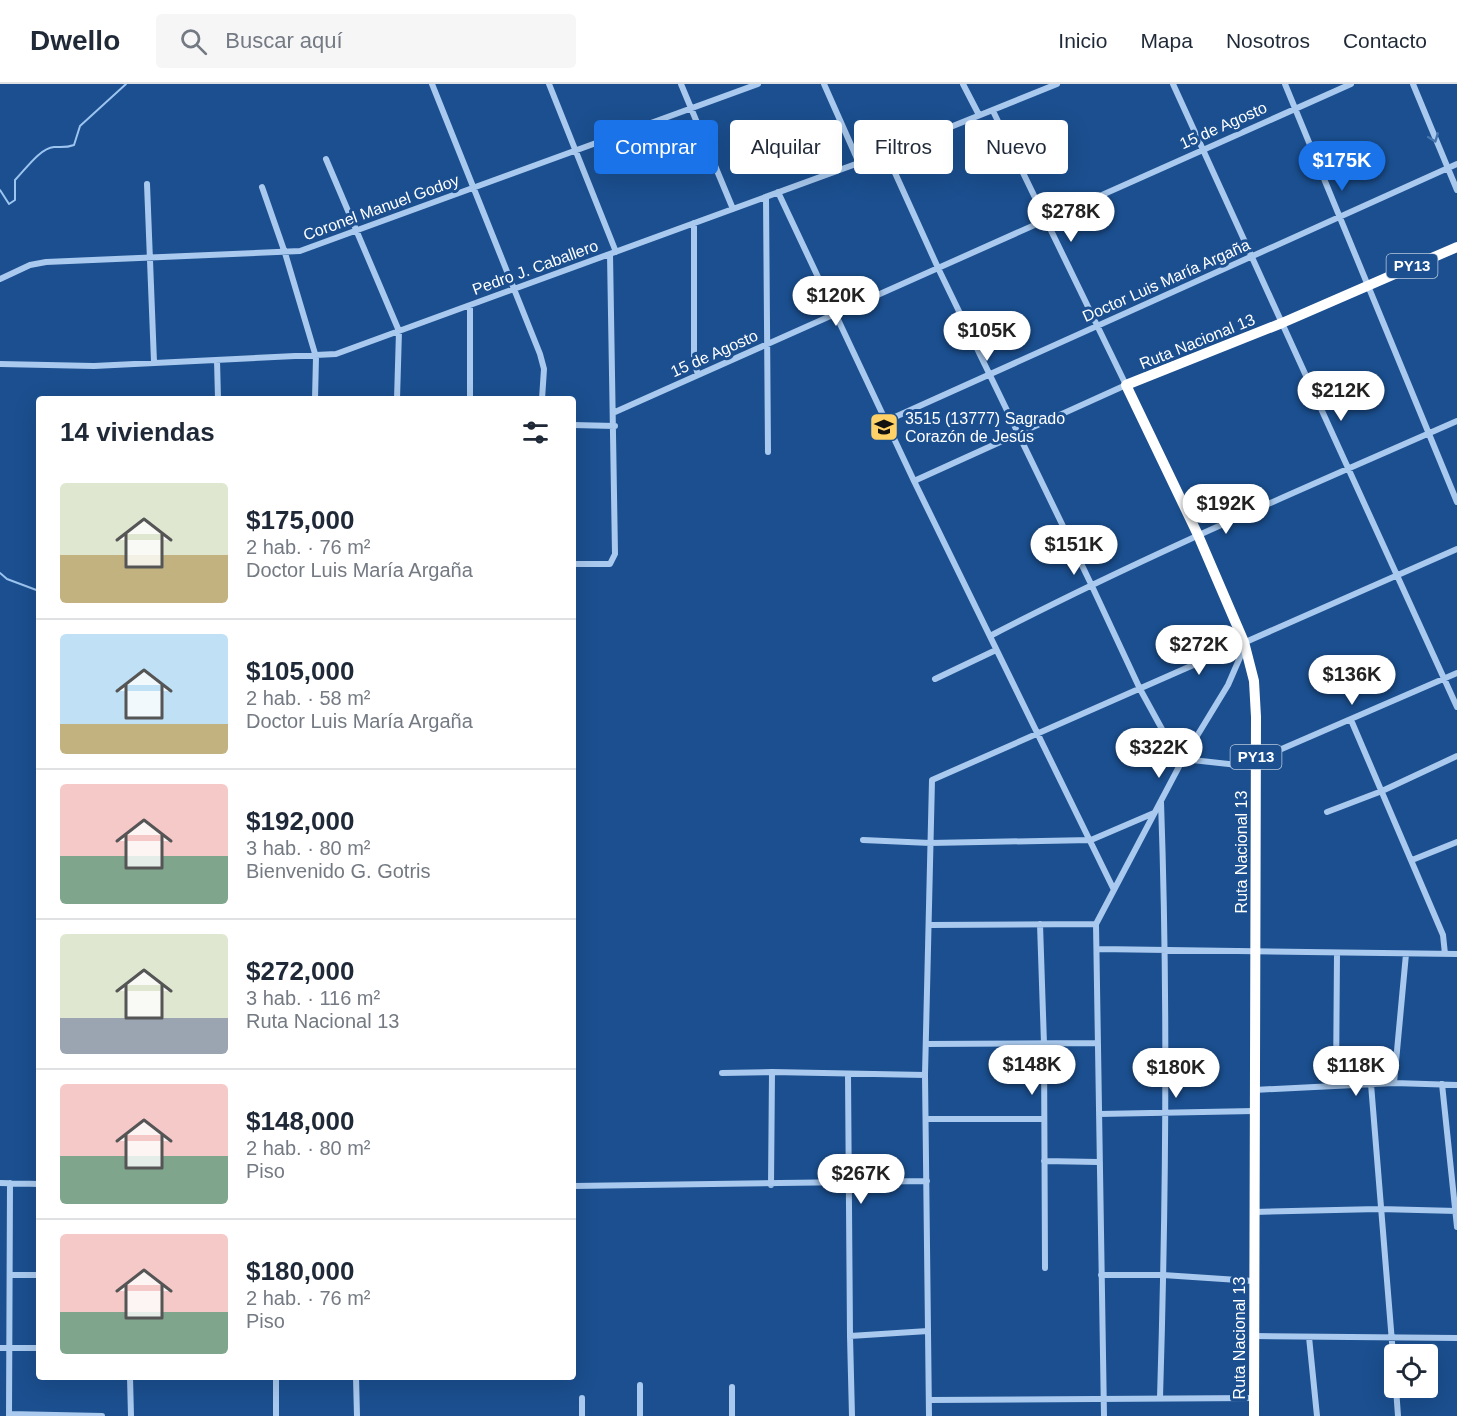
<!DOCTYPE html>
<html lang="es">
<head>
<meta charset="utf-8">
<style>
  :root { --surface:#fff; --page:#f6f6f7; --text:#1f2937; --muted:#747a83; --line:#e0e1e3; --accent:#1a73e8 }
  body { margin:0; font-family:Arial,sans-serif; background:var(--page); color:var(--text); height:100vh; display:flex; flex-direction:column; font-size:22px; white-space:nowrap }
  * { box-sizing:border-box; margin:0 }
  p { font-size:20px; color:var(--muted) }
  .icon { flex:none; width:33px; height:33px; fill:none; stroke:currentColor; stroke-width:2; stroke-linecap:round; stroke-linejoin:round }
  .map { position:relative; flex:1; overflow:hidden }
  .side { position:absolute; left:36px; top:312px; width:540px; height:984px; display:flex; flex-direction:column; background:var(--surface); border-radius:6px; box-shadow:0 6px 24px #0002 }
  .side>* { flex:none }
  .top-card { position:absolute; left:594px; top:36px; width:570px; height:54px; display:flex; gap:12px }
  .controls { position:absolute; left:1384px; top:1260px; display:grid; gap:12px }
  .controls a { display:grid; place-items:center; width:54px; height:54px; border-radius:6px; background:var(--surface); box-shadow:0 6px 24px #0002; font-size:30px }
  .price { position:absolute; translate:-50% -51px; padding:0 14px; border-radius:21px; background:#fff; color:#222; font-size:20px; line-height:39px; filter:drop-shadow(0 2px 3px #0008) }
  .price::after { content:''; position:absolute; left:50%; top:36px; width:18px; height:14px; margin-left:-9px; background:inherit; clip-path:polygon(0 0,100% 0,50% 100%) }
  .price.active { background:var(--accent); color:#fff }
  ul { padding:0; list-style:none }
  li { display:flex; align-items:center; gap:18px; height:150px; padding:0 24px }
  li+li { border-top:2px solid var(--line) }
  li span { display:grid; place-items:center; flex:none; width:168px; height:120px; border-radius:6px; color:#555 }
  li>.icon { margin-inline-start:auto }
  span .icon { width:72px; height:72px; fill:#fffc; stroke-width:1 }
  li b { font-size:26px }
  h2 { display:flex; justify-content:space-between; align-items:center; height:72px; padding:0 24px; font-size:26px }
  .tag { padding:0 21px; border-radius:6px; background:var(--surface); box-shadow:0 6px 24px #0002; font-size:21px; line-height:54px }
  .tag.active { background:var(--accent); color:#fff }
  header { display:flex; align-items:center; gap:36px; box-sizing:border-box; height:84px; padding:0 30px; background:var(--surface); border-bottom:2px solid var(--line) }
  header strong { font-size:28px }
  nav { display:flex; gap:33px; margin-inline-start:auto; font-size:21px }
  .search { width:420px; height:54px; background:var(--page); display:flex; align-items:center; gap:15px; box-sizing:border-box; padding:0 21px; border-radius:6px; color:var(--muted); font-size:22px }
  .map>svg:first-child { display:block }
</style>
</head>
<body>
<header>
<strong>Dwello</strong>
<div class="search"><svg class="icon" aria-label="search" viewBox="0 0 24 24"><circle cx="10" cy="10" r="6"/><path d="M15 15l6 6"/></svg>Buscar aquí</div>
<nav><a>Inicio</a><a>Mapa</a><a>Nosotros</a><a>Contacto</a></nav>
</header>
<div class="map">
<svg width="1457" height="1332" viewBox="0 0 1457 1332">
  <rect width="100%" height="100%" fill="#1b4f8f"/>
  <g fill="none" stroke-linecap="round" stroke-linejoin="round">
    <!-- stream -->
    <path stroke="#9cc4f0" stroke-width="2" d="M0 106 9 120 15 116V96C25 86 40 64 54 63 62 63 66 64 74 61L80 42 126 0
      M0 489 7 495 39 507"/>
    <!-- street -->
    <path stroke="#a9c9ee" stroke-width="6" d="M432 0 540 270 544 285 542 315
      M549 0 616 168
      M681 0 733 125
      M824 0 859 79
      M963 0 979 31
      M1173 0 1457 623
      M1285 0 1457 418
      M1413 0 1457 106
      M886 69 939 186 1091 500 1140 605 1174 667 1183 675 1256 683
      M326 75 399 247 397 315
      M147 100 154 278
      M262 103 285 169 316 273 315 315
      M778 108 914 397 1114 806
      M766 113 768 368
      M694 139V277L698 291
      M0 195 30 181 46 178 300 167 758 0
      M217 276 218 315
      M0 280 94 282 336 270 886 69 1057 0
      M470 315V222
      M615 328 1351 0
      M886 337 1457 80
      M573 341 615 342
      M914 397 1126 301 993 27
      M573 480H610L615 470 610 170
      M990 552C1142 473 1300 406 1457 337
      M935 595 996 566
      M1351 636 1443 851 1445 870
      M1256 676 1457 589
      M1327 728 1382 707 1457 672
      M863 756 930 759 1091 756 1154 729
      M1412 776 1457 758
      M1040 840 1044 960 1045 1184
      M930 841 1096 840
      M1098 865 1457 870
      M926 960 1097 959
      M722 989 772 988 925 991
      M848 990 850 1252
      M1394 999 1406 870
      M1371 1000 1395 1295
      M1442 1000 1457 1143
      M1336 1002 1337 869
      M1254 1006 1394 999 1457 1001
      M1099 1030 1254 1027
      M926 1035H1044
      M1044 1077 1098 1078
      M0 1099 39 1100
      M771 1101 772 988
      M573 1102 927 1097
      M1254 1128 1379 1125 1457 1127
      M11 1191H39
      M1101 1191H1163L1253 1197
      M1254 1252 1457 1254
      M1309 1253 1317 1332
      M0 1264H39
      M130 1293 131 1332
      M276 1293V1332
      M356 1293 357 1332
      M640 1301V1332
      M732 1303V1332
      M1396 1304 1398 1332
      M1160 1314C1166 1116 1168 917 1161 718
      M929 1316 1254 1314
      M9 1330 102 1332
      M9 1332 10 1099
      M582 1332V1314
      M852 1332 850 1252 928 1247
      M929 1332 925 991 932 696 1457 465
      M1104 1332 1096 840 1183 675 1228 601 1244 564"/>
    <!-- highway -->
    <path stroke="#fff" stroke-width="10" d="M1254 1332 1256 633 1254 597 1244 558 1198 451 1126 301 1282 239 1457 163"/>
  </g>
  <!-- one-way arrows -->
  <defs><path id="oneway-chevron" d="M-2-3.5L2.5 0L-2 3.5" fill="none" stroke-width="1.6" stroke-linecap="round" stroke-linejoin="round" transform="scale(1.5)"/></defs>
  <use stroke="#4674ac" href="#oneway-chevron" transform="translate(1434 54) rotate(69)"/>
  <!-- icons -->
  <defs>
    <g id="school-square" transform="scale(1.5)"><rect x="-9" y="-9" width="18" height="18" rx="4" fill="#ffd166" stroke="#1b4f8f"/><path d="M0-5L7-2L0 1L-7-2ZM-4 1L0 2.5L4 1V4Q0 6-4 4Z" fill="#111"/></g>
  </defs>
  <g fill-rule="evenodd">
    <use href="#school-square" x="884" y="343"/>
  </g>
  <g text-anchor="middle" stroke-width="6" stroke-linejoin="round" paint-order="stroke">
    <!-- shield labels -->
    <g fill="#1b4f8f" stroke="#bbcadd" stroke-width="1.5">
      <rect x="1386.5" y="170" width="51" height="24" rx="4.5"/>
      <rect x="1230.5" y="661" width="51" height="24" rx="4.5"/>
    </g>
    <g font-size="15" font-weight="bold" fill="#fff">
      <text x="1412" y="187">PY13</text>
      <text x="1256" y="678">PY13</text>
    </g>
    <!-- street labels -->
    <g font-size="16" fill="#fff" stroke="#1b4f8f">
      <text transform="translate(1223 41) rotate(-24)" y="6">15 de Agosto</text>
      <text transform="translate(381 123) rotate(-20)" y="6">Coronel Manuel Godoy</text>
      <text transform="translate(535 183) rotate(-20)" y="6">Pedro J. Caballero</text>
      <text transform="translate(1166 196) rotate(-24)" y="6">Doctor Luis María Argaña</text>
      <text transform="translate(1197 257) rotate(-22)" y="6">Ruta Nacional 13</text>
      <text transform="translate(714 269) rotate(-24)" y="6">15 de Agosto</text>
      <text transform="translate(1241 768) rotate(-90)" y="6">Ruta Nacional 13</text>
      <text transform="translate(1239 1254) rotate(-90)" y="6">Ruta Nacional 13</text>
    </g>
    <!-- poi labels -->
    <g font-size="16" fill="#fff" stroke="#1b4f8f" text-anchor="start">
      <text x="905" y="340">3515 (13777) Sagrado<tspan x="905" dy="18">Corazón de Jesús</tspan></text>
    </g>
  </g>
</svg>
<div class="controls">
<a><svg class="icon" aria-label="locate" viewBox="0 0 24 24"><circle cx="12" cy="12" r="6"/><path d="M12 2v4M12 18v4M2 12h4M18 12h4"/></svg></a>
</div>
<b class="price active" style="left:1342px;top:108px">$175K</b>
<b class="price" style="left:1071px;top:159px">$278K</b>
<b class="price" style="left:836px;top:243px">$120K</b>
<b class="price" style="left:987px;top:278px">$105K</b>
<b class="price" style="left:1341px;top:338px">$212K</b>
<b class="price" style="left:1226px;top:451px">$192K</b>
<b class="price" style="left:1074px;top:492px">$151K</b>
<b class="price" style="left:1199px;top:592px">$272K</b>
<b class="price" style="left:1352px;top:622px">$136K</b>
<b class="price" style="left:1159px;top:695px">$322K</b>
<b class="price" style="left:1032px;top:1012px">$148K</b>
<b class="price" style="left:1356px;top:1013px">$118K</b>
<b class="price" style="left:1176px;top:1015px">$180K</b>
<b class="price" style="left:861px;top:1121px">$267K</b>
<div class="top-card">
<a class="tag active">Comprar</a>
<a class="tag">Alquilar</a>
<a class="tag">Filtros</a>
<a class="tag">Nuevo</a>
</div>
<section class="side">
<h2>14 viviendas<svg class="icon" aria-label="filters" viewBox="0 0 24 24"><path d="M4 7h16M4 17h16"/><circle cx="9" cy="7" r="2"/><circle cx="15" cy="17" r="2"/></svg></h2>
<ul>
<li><span style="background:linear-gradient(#dfe7d0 60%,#c2b280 0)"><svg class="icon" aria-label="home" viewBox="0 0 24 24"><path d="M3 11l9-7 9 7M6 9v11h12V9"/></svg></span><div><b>$175,000</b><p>2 hab. · 76 m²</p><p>Doctor Luis María Argaña</p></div></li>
<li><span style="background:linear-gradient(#bfe0f5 75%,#c2b280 0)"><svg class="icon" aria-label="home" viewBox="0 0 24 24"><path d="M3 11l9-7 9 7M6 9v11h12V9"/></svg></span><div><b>$105,000</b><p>2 hab. · 58 m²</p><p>Doctor Luis María Argaña</p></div></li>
<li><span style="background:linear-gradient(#f6c9c9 60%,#7fa58c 0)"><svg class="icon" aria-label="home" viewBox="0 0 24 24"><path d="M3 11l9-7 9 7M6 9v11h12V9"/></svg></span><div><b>$192,000</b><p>3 hab. · 80 m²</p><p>Bienvenido G. Gotris</p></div></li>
<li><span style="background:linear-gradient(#dfe7d0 70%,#9aa5b1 0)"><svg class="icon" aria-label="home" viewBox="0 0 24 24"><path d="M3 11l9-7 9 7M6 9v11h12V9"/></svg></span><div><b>$272,000</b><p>3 hab. · 116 m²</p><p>Ruta Nacional 13</p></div></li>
<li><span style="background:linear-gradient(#f6c9c9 60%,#7fa58c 0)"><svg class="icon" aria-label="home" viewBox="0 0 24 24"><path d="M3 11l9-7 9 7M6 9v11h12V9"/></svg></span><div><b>$148,000</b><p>2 hab. · 80 m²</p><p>Piso</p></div></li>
<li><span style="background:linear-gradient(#f6c9c9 65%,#7fa58c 0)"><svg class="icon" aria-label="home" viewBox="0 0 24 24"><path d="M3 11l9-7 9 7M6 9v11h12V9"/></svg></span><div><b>$180,000</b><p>2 hab. · 76 m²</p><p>Piso</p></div></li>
</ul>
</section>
</div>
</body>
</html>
